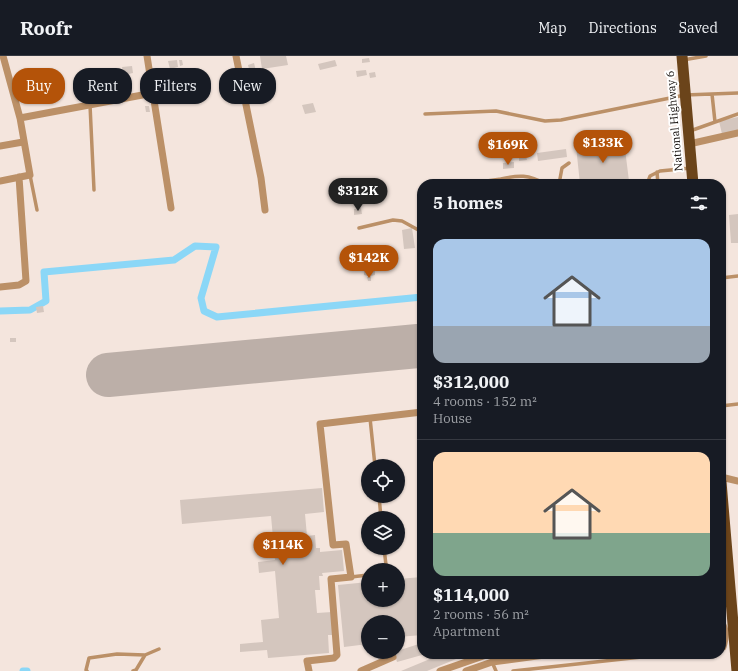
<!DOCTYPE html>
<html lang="en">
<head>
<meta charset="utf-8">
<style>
  :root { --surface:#171b24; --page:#242831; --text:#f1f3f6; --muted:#9ea1a6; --line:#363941; --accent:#b45309 }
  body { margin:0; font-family:"IBM Plex Serif",serif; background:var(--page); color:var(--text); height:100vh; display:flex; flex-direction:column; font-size:15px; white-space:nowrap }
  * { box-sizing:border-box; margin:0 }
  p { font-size:13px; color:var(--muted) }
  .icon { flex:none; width:22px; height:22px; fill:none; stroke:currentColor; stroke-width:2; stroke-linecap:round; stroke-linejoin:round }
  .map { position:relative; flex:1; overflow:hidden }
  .details { position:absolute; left:417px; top:123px; width:309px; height:480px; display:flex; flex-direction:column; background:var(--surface); border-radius:16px; box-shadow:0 1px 3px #0004 }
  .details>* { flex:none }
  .hud { position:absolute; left:12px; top:12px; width:345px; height:36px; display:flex; gap:8px }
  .tools { position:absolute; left:361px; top:403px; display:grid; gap:8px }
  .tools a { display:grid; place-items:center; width:44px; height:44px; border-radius:50%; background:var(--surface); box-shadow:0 1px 3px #0004; font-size:20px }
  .price { position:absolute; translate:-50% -34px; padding:0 9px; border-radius:14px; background:var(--accent); color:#fff; font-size:13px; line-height:26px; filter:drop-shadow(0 1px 2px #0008) }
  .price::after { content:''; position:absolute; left:50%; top:24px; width:12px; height:9px; margin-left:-6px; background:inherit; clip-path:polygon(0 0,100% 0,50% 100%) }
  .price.selected { background:#222; color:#fff }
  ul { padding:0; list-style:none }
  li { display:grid; align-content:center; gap:8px; height:212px; padding:0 16px }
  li+li { border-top:1px solid var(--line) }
  li span { display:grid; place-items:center; height:124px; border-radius:12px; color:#555 }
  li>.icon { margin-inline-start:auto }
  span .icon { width:72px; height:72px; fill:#fffc; stroke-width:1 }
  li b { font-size:17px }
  h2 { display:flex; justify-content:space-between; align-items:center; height:48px; padding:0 16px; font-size:17px }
  .tag { padding:0 14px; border-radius:16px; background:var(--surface); box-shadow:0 1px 3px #0004; font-size:14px; line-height:36px }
  .tag.selected { background:var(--accent); color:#fff }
  header { display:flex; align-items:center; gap:24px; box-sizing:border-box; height:56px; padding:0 20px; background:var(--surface); border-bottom:1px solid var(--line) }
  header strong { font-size:19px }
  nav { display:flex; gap:22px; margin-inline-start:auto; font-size:14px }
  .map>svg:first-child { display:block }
</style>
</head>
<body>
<header>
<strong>Roofr</strong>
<nav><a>Map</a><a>Directions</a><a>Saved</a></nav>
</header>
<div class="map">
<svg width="738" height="615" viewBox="0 0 738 615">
  <rect width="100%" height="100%" fill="#f4e5dd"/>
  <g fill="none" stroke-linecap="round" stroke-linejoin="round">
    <!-- canal -->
    <path stroke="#8bd7f7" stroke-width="7" d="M0 255 30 254 46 245 44 216 174 204 195 190 216 191 201 242 204 255 217 261 422 241
      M23 615H27"/>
    <!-- runway -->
    <path stroke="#bcafa8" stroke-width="44" d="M108 319 418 290"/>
  </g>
  <!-- building -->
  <path fill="#d4c6be" d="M260 0H286L288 9 262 13Z
    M369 2 370 6 362 7V3Z
    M177 4 178 11 170 13 168 5Z
    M179 4H182L183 9 180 10Z
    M335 4 337 10 320 14 318 8Z
    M254 7 256 15 250 17 248 9Z
    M132 10 133 17 124 19 122 11Z
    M366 14 367 19 357 21 356 15Z
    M375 16 376 21 370 22 369 17Z
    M313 47 316 56 305 58 302 49Z
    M145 50H149L150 56H146Z
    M738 61V75L722 78 719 65Z
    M624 85 629 125 611 128H580L576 90Z
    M566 93 567 101 538 105 537 97Z
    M526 100 527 104 519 105V102Z
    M514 106V112L503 113V107Z
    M361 152 362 158 354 159V153Z
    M738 158V187H731L729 159Z
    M412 172 415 192 404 193 402 174Z
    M375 214V219L371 220V215Z
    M364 215 368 216V220L364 219Z
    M371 220V225H368L367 221Z
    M43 250 44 256 37 257 36 251Z
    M419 258H422V269H420Z
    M10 282H16V286H10Z
    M322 432 324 456 305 458 307 480 315 479 316 492H320V496L342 494 344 515 322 517 323 520H319L320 534H315L317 557 332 556 334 579H328L329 597 268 602 267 594 240 596V588L263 586 261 564 279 562 275 515 259 517 258 506 275 504 271 460 182 468 180 444Z
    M422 521V579L398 581V566H368V588L344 591 338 529 368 526V544H398V523Z
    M422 587V599L397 606 394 596Z
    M442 598H460L461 601 427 615H401Z"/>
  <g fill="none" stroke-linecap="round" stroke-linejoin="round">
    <!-- service -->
    <path stroke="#bb9067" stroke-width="3.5" d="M683 4 706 0
      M712 38 715 66
      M90 49 94 134
      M425 58 496 55 545 65 561 64 685 39 738 37
      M690 75 738 58
      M657 116 658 128
      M30 119 37 154
      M501 123C518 119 529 118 545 128
      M465 128 501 123V128
      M559 128 562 112 569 107
      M647 128 650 120 660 115 691 112
      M359 172 393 164 402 165 422 176
      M721 222 738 220
      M721 350 738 348
      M370 362 375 410
      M379 440 381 462
      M384 514 386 509 384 492
      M351 521 368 519
      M492 606 496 615
      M87 615 86 614 89 602 117 598 145 599 159 593
      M133 615 136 614 145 599
      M513 615 669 598"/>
    <!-- minor -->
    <path stroke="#bb9067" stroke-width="7" d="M147 0 171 152
      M236 0 261 122 265 154
      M20 62 153 37
      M689 88 738 77
      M0 90 23 86
      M0 125 30 119 20 62 3 0
      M0 231 19 229 26 225 19 121
      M721 421 738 425
      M721 566C727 575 726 581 723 591
      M309 615 307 605 334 602 337 599 331 523 351 521 346 488 333 489 320 368 422 356
      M361 615 393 601
      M440 615 489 598
      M466 615 492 606 552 598"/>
    <!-- trunk -->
    <path stroke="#6b441a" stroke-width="11" d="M682 0 693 128
      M721 426 737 615"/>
  </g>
  <g text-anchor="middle" stroke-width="4" stroke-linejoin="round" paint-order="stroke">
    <!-- street labels -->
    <g font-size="11" fill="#120d0a" stroke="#fff">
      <text transform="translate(674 65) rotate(-95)" y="4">National Highway 6</text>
    </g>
  </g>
</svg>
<div class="tools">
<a><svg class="icon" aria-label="locate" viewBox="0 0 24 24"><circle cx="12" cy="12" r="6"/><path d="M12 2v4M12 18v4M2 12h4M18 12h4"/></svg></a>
<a><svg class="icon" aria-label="layers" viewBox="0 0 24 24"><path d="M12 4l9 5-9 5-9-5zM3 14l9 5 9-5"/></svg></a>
<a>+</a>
<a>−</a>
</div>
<b class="price" style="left:603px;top:108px">$133K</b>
<b class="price" style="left:508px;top:110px">$169K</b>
<b class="price selected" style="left:358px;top:156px">$312K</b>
<b class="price" style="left:369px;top:223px">$142K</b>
<b class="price" style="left:283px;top:510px">$114K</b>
<div class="hud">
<a class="tag selected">Buy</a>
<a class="tag">Rent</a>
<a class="tag">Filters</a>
<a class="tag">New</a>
</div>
<section class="details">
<h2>5 homes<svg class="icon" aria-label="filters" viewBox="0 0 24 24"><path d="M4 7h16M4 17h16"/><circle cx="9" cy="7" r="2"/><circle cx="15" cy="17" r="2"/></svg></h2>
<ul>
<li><span style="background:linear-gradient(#a9c7e8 70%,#9aa5b1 0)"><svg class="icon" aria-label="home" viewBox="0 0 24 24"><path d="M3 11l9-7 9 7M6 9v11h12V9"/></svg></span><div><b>$312,000</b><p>4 rooms · 152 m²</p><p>House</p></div></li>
<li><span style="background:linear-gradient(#ffd9b3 65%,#7fa58c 0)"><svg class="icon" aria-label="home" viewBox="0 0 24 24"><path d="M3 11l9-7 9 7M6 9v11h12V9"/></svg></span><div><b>$114,000</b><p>2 rooms · 56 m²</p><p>Apartment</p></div></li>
</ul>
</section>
</div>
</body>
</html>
